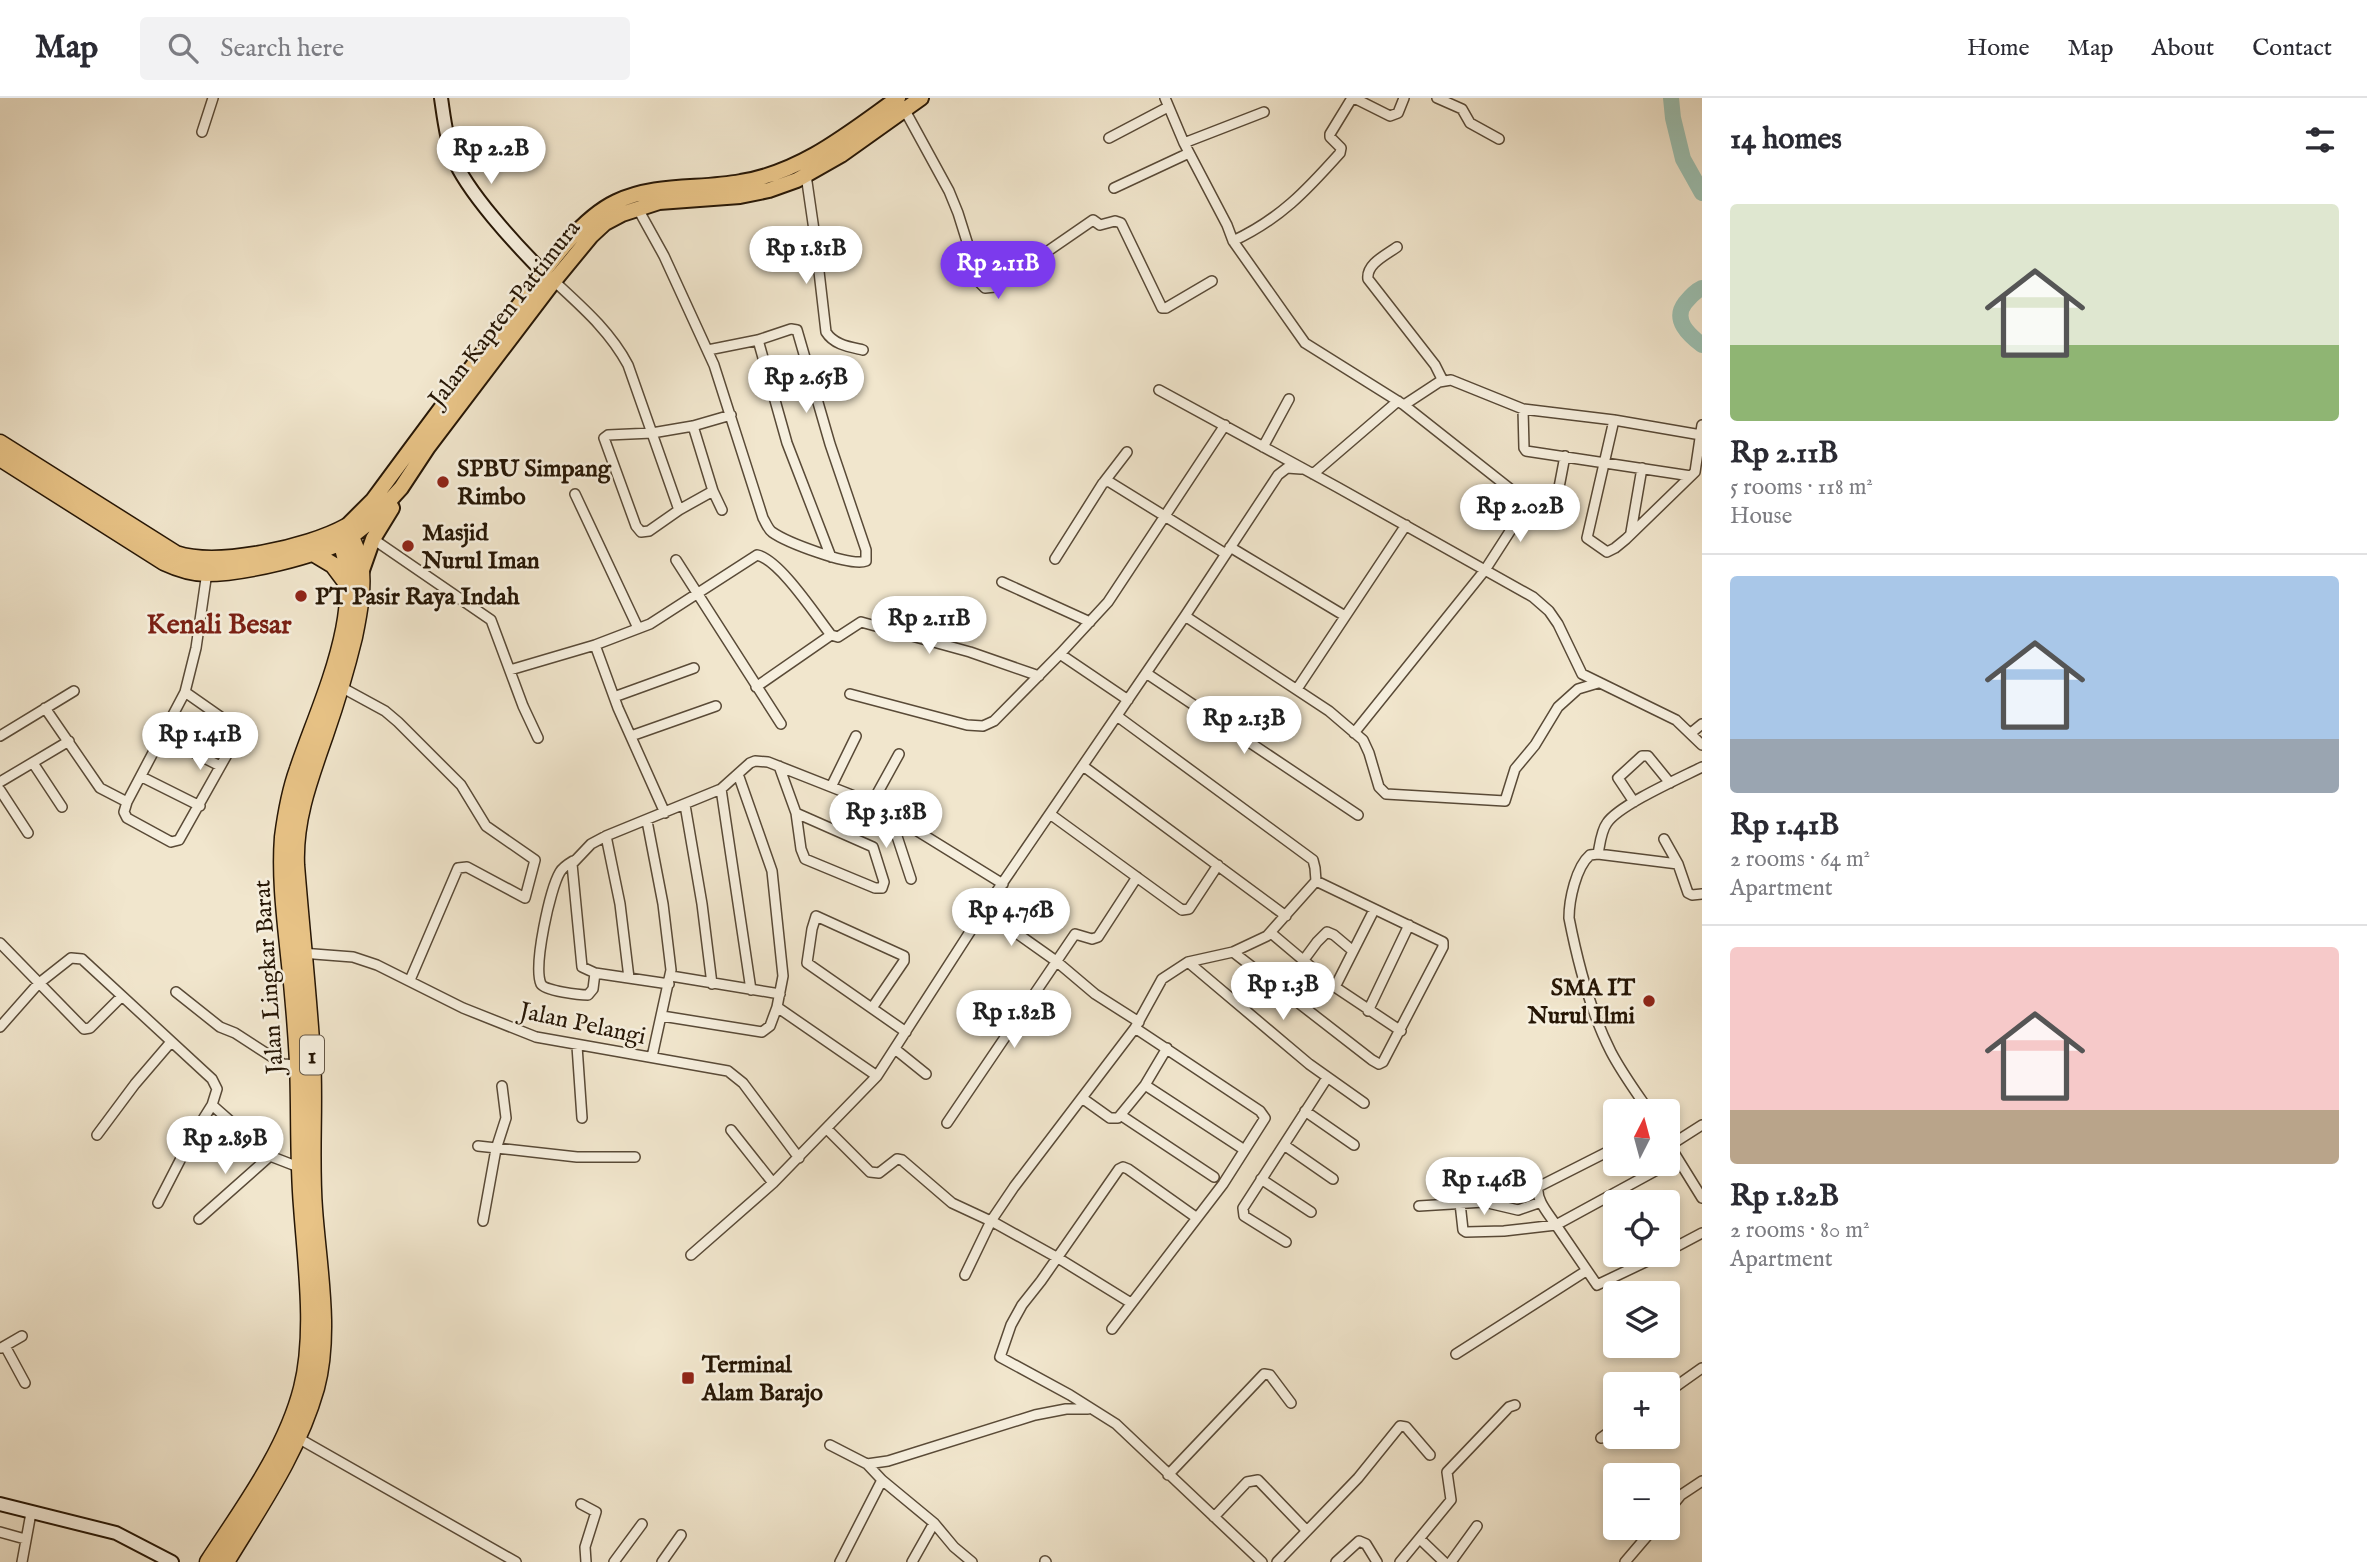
<!DOCTYPE html>
<html lang="en">
<head>
<meta charset="utf-8">
<style>
  :root { --surface:#fff; --page:#f2f2f3; --text:#2b2b33; --muted:#7c7c81; --line:#e1e1e2; --accent:#7c3aed }
  body { margin:0; font-family:"IM FELL English",serif; background:var(--page); color:var(--text); height:100vh; display:flex; flex-direction:column; font-size:26px; white-space:nowrap }
  * { box-sizing:border-box; margin:0 }
  p { font-size:23px; color:var(--muted) }
  .icon { flex:none; width:38px; height:38px; fill:none; stroke:currentColor; stroke-width:2; stroke-linecap:round; stroke-linejoin:round }
  .map { position:relative; flex:1; overflow:hidden }
  .details { display:flex; flex-direction:column; background:var(--surface); width:665px }
  .details>* { flex:none }
  .needle { width:46px; rotate:6deg }
  .controls { position:absolute; left:1603px; top:1001px; display:grid; gap:14px }
  .controls a { display:grid; place-items:center; width:77px; height:77px; border-radius:7px; background:var(--surface); box-shadow:0 4px 10px #0003; font-size:35px }
  .price { position:absolute; translate:-50% -60px; padding:0 16px; border-radius:24px; background:#fff; color:#222; font-size:23px; line-height:46px; filter:drop-shadow(0 2px 4px #0008) }
  .price::after { content:''; position:absolute; left:50%; top:42px; width:21px; height:16px; margin-left:-10px; background:inherit; clip-path:polygon(0 0,100% 0,50% 100%) }
  .price.current { background:var(--accent); color:#fff }
  ul { padding:0; list-style:none }
  li { display:grid; align-content:center; gap:14px; height:371px; padding:0 28px }
  li+li { border-top:2px solid var(--line) }
  li span { display:grid; place-items:center; height:217px; border-radius:7px; color:#555 }
  li>.icon { margin-inline-start:auto }
  span .icon { width:126px; height:126px; fill:#fffc; stroke-width:1 }
  li b { font-size:30px }
  h2 { display:flex; justify-content:space-between; align-items:center; height:84px; padding:0 28px; font-size:30px }
  header { display:flex; align-items:center; gap:42px; box-sizing:border-box; height:98px; padding:0 35px; background:var(--surface); border-bottom:2px solid var(--line) }
  header strong { font-size:33px }
  nav { display:flex; gap:38px; margin-inline-start:auto; font-size:24px }
  .search { width:490px; height:63px; background:var(--page); display:flex; align-items:center; gap:18px; box-sizing:border-box; padding:0 24px; border-radius:7px; color:var(--muted); font-size:26px }
  main { display:flex; flex:1; min-height:0 }
  .map>svg:first-child { display:block }
</style>
</head>
<body>
<header>
<strong>Map</strong>
<div class="search"><svg class="icon" aria-label="search" viewBox="0 0 24 24"><circle cx="10" cy="10" r="6"/><path d="M15 15l6 6"/></svg>Search here</div>
<nav><a>Home</a><a>Map</a><a>About</a><a>Contact</a></nav>
</header>
<main>
<div class="map">
<svg width="1702" height="1464" viewBox="0 0 1702 1464">
  <rect width="100%" height="100%" fill="#f1e6cd"/>
  <filter id="stains"><feTurbulence type="fractalNoise" baseFrequency=".00286" numOctaves="4"/><feColorMatrix values="0 0 0 0 .2 0 0 0 0 .09 0 0 0 0 .02 0 0 0 .5 -.17"/></filter>
  <radialGradient id="worn" r=".72"><stop offset=".6" stop-color="#630" stop-opacity="0"/><stop offset="1" stop-color="#630" stop-opacity=".3"/></radialGradient>
  <g fill="none" stroke-linecap="round" stroke-linejoin="round">
    <!-- river -->
    <path stroke="#9cc0b1" stroke-width="16" d="M1671 0 1673 20 1683 61 1702 95
      M1702 190C1694 194 1691 198 1685 205 1672 222 1689 237 1702 247"/>
    <!-- street casing -->
    <g stroke="#594a37" stroke-width="12">
      <path id="street" d="M1165 0 1184 45 1227 127 1233 143 1305 245 1404 307 1523 401 1514 427 1485 472 1354 635
        M1354 0 1390 18 1398 15 1404 0
        M1437 0 1462 11 1470 25 1499 41
        M902 7 949 93 958 115 980 185 985 190 995 189 1006 182 1093 122 1100 127 1115 123 1121 125 1162 210H1166L1212 183
        M202 34 213 0
        M1109 40 1168 9
        M1184 45 1264 14
        M806 77 815 139 826 234C834 247 850 249 863 252
        M1114 90 1189 55
        M638 111 664 158 714 267 763 420C766 425 768 431 772 434 786 444 850 469 866 463V452L830 346 797 232 791 231 758 242 708 252
        M1233 143C1280 121 1306 93 1340 55L1341 50 1330 39V36L1352 0
        M1397 149C1386 157 1366 166 1368 181L1435 267 1443 283
        M554 183C582 209 610 233 628 267L679 412
        M758 242 787 345 831 459
        M1159 292 1337 389 1533 499 1549 513 1558 526 1582 576 1676 622 1702 647
        M1404 307 1439 284 1451 282 1523 311 1614 322 1701 337
        M1523 311 1524 350 1526 353 1691 378
        M1614 322 1587 440 1607 454 1615 450 1626 441 1695 374 1702 327
        M693 328 713 393 722 412
        M1263 349 1289 301
        M1313 376 1398 303
        M1104 384 1127 354
        M713 393 679 412 649 433 641 434 636 428 604 340 608 337 652 335 693 328 731 317
        M575 396 638 530
        M1556 405 1565 358
        M1631 434 1642 370
        M373 441 491 522 523 608 538 640
        M1230 449 1345 518
        M1055 461 1103 385 1108 383 1226 456
        M676 462 781 626
        M1002 484 1090 524
        M1185 518 1329 613 1363 642 1369 655 1379 689 1386 696 1505 703 1515 671 1535 647 1558 609 1578 591 1598 585
        M595 547 618 610 665 715
        M1060 556 1128 602
        M510 572 595 547 650 526 757 457C780 462 816 518 831 537
        M1146 575 1358 717
        M341 589 385 613 398 624 461 687 486 728 535 762 525 800 467 769 458 770 410 882
        M756 589 831 537 838 539 861 524 970 554 1039 578
        M1297 591 1406 427
        M185 594 235 629 238 637 179 742 171 744 127 720 124 714 127 704 185 594 196 550 207 474
        M850 596 967 627 983 628 994 623 1060 556 1108 504 1225 327
        M614 599 694 570
        M45 610 100 690 127 704
        M1117 618 1313 762 1315 770 1316 783
        M1691 635 1702 626
        M0 638 74 593
        M631 638 716 608
        M163 639 220 668
        M33 665 62 709
        M779 668 796 715 801 751 805 761 875 790H882L884 784 873 749 796 715
        M1083 668 1286 818
        M142 679 200 708
        M0 684 69 643
        M832 687 856 638
        M721 691 751 892
        M0 692 28 735
        M1634 704 1618 680 1642 658H1648L1670 685
        M872 705 899 656
        M685 707 702 806 712 886
        M889 714 911 781
        M1050 716 1182 812 1189 811 1218 767
        M647 723 663 806 671 872 652 959
        M606 738 620 806 629 880
        M1664 741 1678 766 1688 795 1692 797 1702 796
        M1598 756 1678 766
        M573 763C568 766 563 769 560 774 550 791 533 868 541 886 545 893 580 897 588 897L593 891 595 875
        M984 812 1056 863 1095 896 1139 924
        M1271 835 1335 889 1401 933
        M0 845 84 931 90 930 122 898
        M1233 854 1372 962 1379 966 1383 964 1443 849V844L1316 783
        M301 855 353 859 377 867 463 910 536 939 728 973 743 985 799 1060
        M1303 863 1317 844 1327 834 1334 837 1353 853
        M1188 864 1309 966 1364 1005
        M671 878 780 896
        M669 886 595 875 582 869 572 766 591 746 606 738 721 691 750 665 755 663 768 664 872 705 1003 786
        M1335 889 1374 812
        M176 894 220 929 235 935 283 966 298 967
        M777 909 877 978
        M872 910 904 863V858L816 818 812 831 807 865 906 934
        M1368 913 1409 827
        M662 918 762 934 770 928 777 909 783 878 772 773 738 676
        M0 929 38 886 71 860 82 861 212 981 217 991 212 1007 270 1058 301 1070
        M577 948 582 1020
        M895 951 926 976
        M1145 987 1240 1049
        M1082 1000 1110 1020H1118L1145 987 1167 950
        M1305 1013 1354 1047
        M1649 1013C1636 994 1622 975 1611 954 1590 913 1578 866 1569 820 1569 802 1576 769 1590 757L1598 756C1600 746 1601 733 1607 725 1619 707 1680 680 1702 669
        M1122 1018 1214 1079
        M947 1025 1075 836 1092 841 1098 839 1137 779
        M827 1031 870 1074 879 1075 897 1061 902 1062 952 1105 995 1125 1058 1160 1131 1205
        M731 1032 773 1085
        M97 1037 135 986 171 944
        M1668 1045 1702 1100
        M1284 1047 1333 1081
        M478 1048 577 1059H635
        M1669 1048 1702 1027
        M1615 1050 1538 1089C1536 1102 1548 1115 1556 1127L1677 1061
        M1261 1081 1311 1114
        M158 1105 192 1039 212 1007
        M1460 1105 1463 1132 1466 1134 1504 1133 1556 1127 1597 1187 1660 1157
        M1419 1108 1484 1104 1518 1112 1541 1104
        M1197 1120 1128 1071 1123 1069 1119 1071 1041 1183 1022 1207 1011 1227 1000 1259 1070 1297 1116 1326 1262 1464
        M199 1121 270 1058
        M483 1123 496 1051 506 1020 502 988
        M1286 1144 1244 1118 1243 1110 1327 980
        M1668 1153 1702 1135
        M691 1157 773 1085 877 978 984 812 1185 518 1278 377 1287 370 1301 371
        M965 1177 991 1123 1014 1089 1135 930 1162 881 1188 864 1233 854 1267 838 1316 783
        M1112 1231 1223 1086 1265 1020 1260 1013 1135 930
        M5 1248 25 1285
        M1 1250 22 1238
        M1456 1256 1586 1173
        M1668 1294 1702 1270
        M298 1340 516 1464
        M1601 1340 1615 1330
        M830 1347 867 1366 882 1382 934 1425 954 1449 972 1464
        M867 1366 888 1363 1035 1317 1066 1311H1088
        M1168 1377 1264 1276 1270 1277 1291 1305
        M581 1406 596 1414 585 1449 586 1464
        M1668 1413 1681 1397 1702 1383
        M1214 1419 1247 1384 1258 1382 1307 1433
        M0 1434 25 1441
        M1420 1441 1444 1464
        M1045 1463 1046 1464
        M22 1464 31 1415
        M614 1464 642 1426
        M662 1464 681 1437
        M840 1464 882 1382
        M912 1464 934 1425
        M1277 1464 1358 1380 1400 1328 1406 1329 1430 1357
        M1336 1464 1359 1443 1366 1446 1377 1464
        M1400 1464 1451 1402 1447 1374 1509 1309 1515 1307
        M1451 1464 1477 1428
        M1625 1464 1654 1430"/>
    </g>
    <!-- secondary casing -->
    <g stroke="#261605" stroke-width="16">
      <path id="secondary" d="M441 0C444 20 446 40 453 59 466 93 517 148 544 175
        M0 1406 116 1435 172 1464"/>
    </g>
    <!-- primary casing -->
    <g stroke="#261605" stroke-width="18">
      <path id="primary" d="M346 429 373 402C418 341 463 280 510 219 538 183 574 124 616 104 656 85 699 92 741 84 802 74 849 35 898 0
        M351 439 370 424 401 390 428 349 554 183 591 138 605 125 622 116 659 104 740 98 769 92 797 82 841 57 921 0
        M361 475 373 441 392 410"/>
    </g>
    <!-- highway casing -->
    <g stroke="#261605" stroke-width="19">
      <path id="highway" d="M0 345 176 456C218 470 308 450 346 429 351 440 358 452 360 464 364 488 359 515 354 539 346 572 336 605 325 637 310 680 294 721 296 767 301 830 308 894 312 957 315 1008 310 1060 314 1111 318 1168 331 1234 316 1290 298 1354 260 1408 226 1464
        M0 360 164 464C177 470 191 475 206 475 244 475 315 458 349 440
        M313 455 333 467 348 487
        M208 1464C243 1410 286 1353 302 1290 316 1235 306 1165 302 1108 298 1060 300 1012 298 964 296 928 293 892 289 857 285 818 280 778 283 739 286 716 290 693 298 671 321 602 371 506 337 434"/>
    </g>
    <!-- street -->
    <use href="#street" stroke="#f6efde" stroke-width="9"/>
    <!-- secondary -->
    <use href="#secondary" stroke="#f6efde" stroke-width="12"/>
    <!-- primary -->
    <use href="#primary" stroke="#e8c386" stroke-width="14"/>
    <!-- highway -->
    <use href="#highway" stroke="#e8c386" stroke-width="16"/>
  </g>
  <!-- markers -->
  <g fill="#8f2418" stroke="#f6efde" stroke-width="2.5">
    <circle cx="443" cy="384" r="7"/>
    <circle cx="408" cy="448" r="7"/>
    <circle cx="301" cy="498" r="7"/>
    <circle cx="1649" cy="903" r="7"/>
    <rect x="681" y="1273" width="14" height="14" rx="3.5"/>
  </g>
  <g text-anchor="middle" stroke-width="5" stroke-linejoin="round" paint-order="stroke">
    <!-- shield labels -->
    <rect fill="#f6efde" stroke="#645746" stroke-width="2" x="300" y="937.5" width="24" height="39" rx="5"/>
    <g font-size="23" font-weight="bold" fill="#261605">
      <text x="312" y="965">1</text>
    </g>
    <!-- street labels -->
    <g font-size="24" fill="#261605" stroke="#f6efde">
      <text transform="translate(504 215) rotate(-52)" y="8">Jalan Kapten Pattimura</text>
      <text transform="translate(268 879) rotate(-94)" y="8">Jalan Lingkar Barat</text>
      <text transform="translate(583 925) rotate(12)" y="8">Jalan Pelangi</text>
    </g>
    <!-- poi labels -->
    <g font-size="24" font-weight="bold" fill="#261605" stroke="#f6efde" text-anchor="start">
      <text x="457" y="378">SPBU Simpang<tspan x="457" dy="28">Rimbo</tspan></text>
      <text x="422" y="442">Masjid<tspan x="422" dy="28">Nurul Iman</tspan></text>
      <text x="315" y="506">PT Pasir Raya Indah</text>
      <text x="1635" y="897" text-anchor="end">SMA IT<tspan x="1635" dy="28">Nurul Ilmi</tspan></text>
      <text x="702" y="1274">Terminal<tspan x="702" dy="28">Alam Barajo</tspan></text>
    </g>
    <!-- quarter labels -->
    <g font-size="28" font-weight="bold" fill="#7a1f14" stroke="#f6efde">
      <text x="219" y="535">Kenali Besar</text>
    </g>
  </g>
  <rect width="100%" height="100%" filter="url(#stains)"/>
  <rect width="100%" height="100%" fill="url(#worn)"/>
</svg>
<div class="controls">
<a><svg class="needle" viewBox="-14 -14 28 28"><path d="M0-13l5 13h-10z" fill="#e53935"/><path d="M0 13l5-13h-10z" fill="#7c7c81"/></svg></a>
<a><svg class="icon" aria-label="locate" viewBox="0 0 24 24"><circle cx="12" cy="12" r="6"/><path d="M12 2v4M12 18v4M2 12h4M18 12h4"/></svg></a>
<a><svg class="icon" aria-label="layers" viewBox="0 0 24 24"><path d="M12 4l9 5-9 5-9-5zM3 14l9 5 9-5"/></svg></a>
<a>+</a>
<a>−</a>
</div>
<b class="price" style="left:491px;top:88px">Rp 2.2B</b>
<b class="price" style="left:806px;top:188px">Rp 1.81B</b>
<b class="price current" style="left:998px;top:203px">Rp 2.11B</b>
<b class="price" style="left:806px;top:317px">Rp 2.65B</b>
<b class="price" style="left:1520px;top:446px">Rp 2.02B</b>
<b class="price" style="left:929px;top:558px">Rp 2.11B</b>
<b class="price" style="left:1244px;top:658px">Rp 2.13B</b>
<b class="price" style="left:200px;top:674px">Rp 1.41B</b>
<b class="price" style="left:886px;top:752px">Rp 3.18B</b>
<b class="price" style="left:1011px;top:850px">Rp 4.76B</b>
<b class="price" style="left:1283px;top:924px">Rp 1.3B</b>
<b class="price" style="left:1014px;top:952px">Rp 1.82B</b>
<b class="price" style="left:225px;top:1078px">Rp 2.89B</b>
<b class="price" style="left:1484px;top:1119px">Rp 1.46B</b>
</div>
<section class="details">
<h2>14 homes<svg class="icon" aria-label="filters" viewBox="0 0 24 24"><path d="M4 7h16M4 17h16"/><circle cx="9" cy="7" r="2"/><circle cx="15" cy="17" r="2"/></svg></h2>
<ul>
<li><span style="background:linear-gradient(#dfe7d0 65%,#8fb573 0)"><svg class="icon" aria-label="home" viewBox="0 0 24 24"><path d="M3 11l9-7 9 7M6 9v11h12V9"/></svg></span><div><b>Rp 2.11B</b><p>5 rooms · 118 m²</p><p>House</p></div></li>
<li><span style="background:linear-gradient(#a9c7e8 75%,#9aa5b1 0)"><svg class="icon" aria-label="home" viewBox="0 0 24 24"><path d="M3 11l9-7 9 7M6 9v11h12V9"/></svg></span><div><b>Rp 1.41B</b><p>2 rooms · 64 m²</p><p>Apartment</p></div></li>
<li><span style="background:linear-gradient(#f6c9c9 75%,#b9a48a 0)"><svg class="icon" aria-label="home" viewBox="0 0 24 24"><path d="M3 11l9-7 9 7M6 9v11h12V9"/></svg></span><div><b>Rp 1.82B</b><p>2 rooms · 80 m²</p><p>Apartment</p></div></li>
</ul>
</section>
</main>
</body>
</html>
